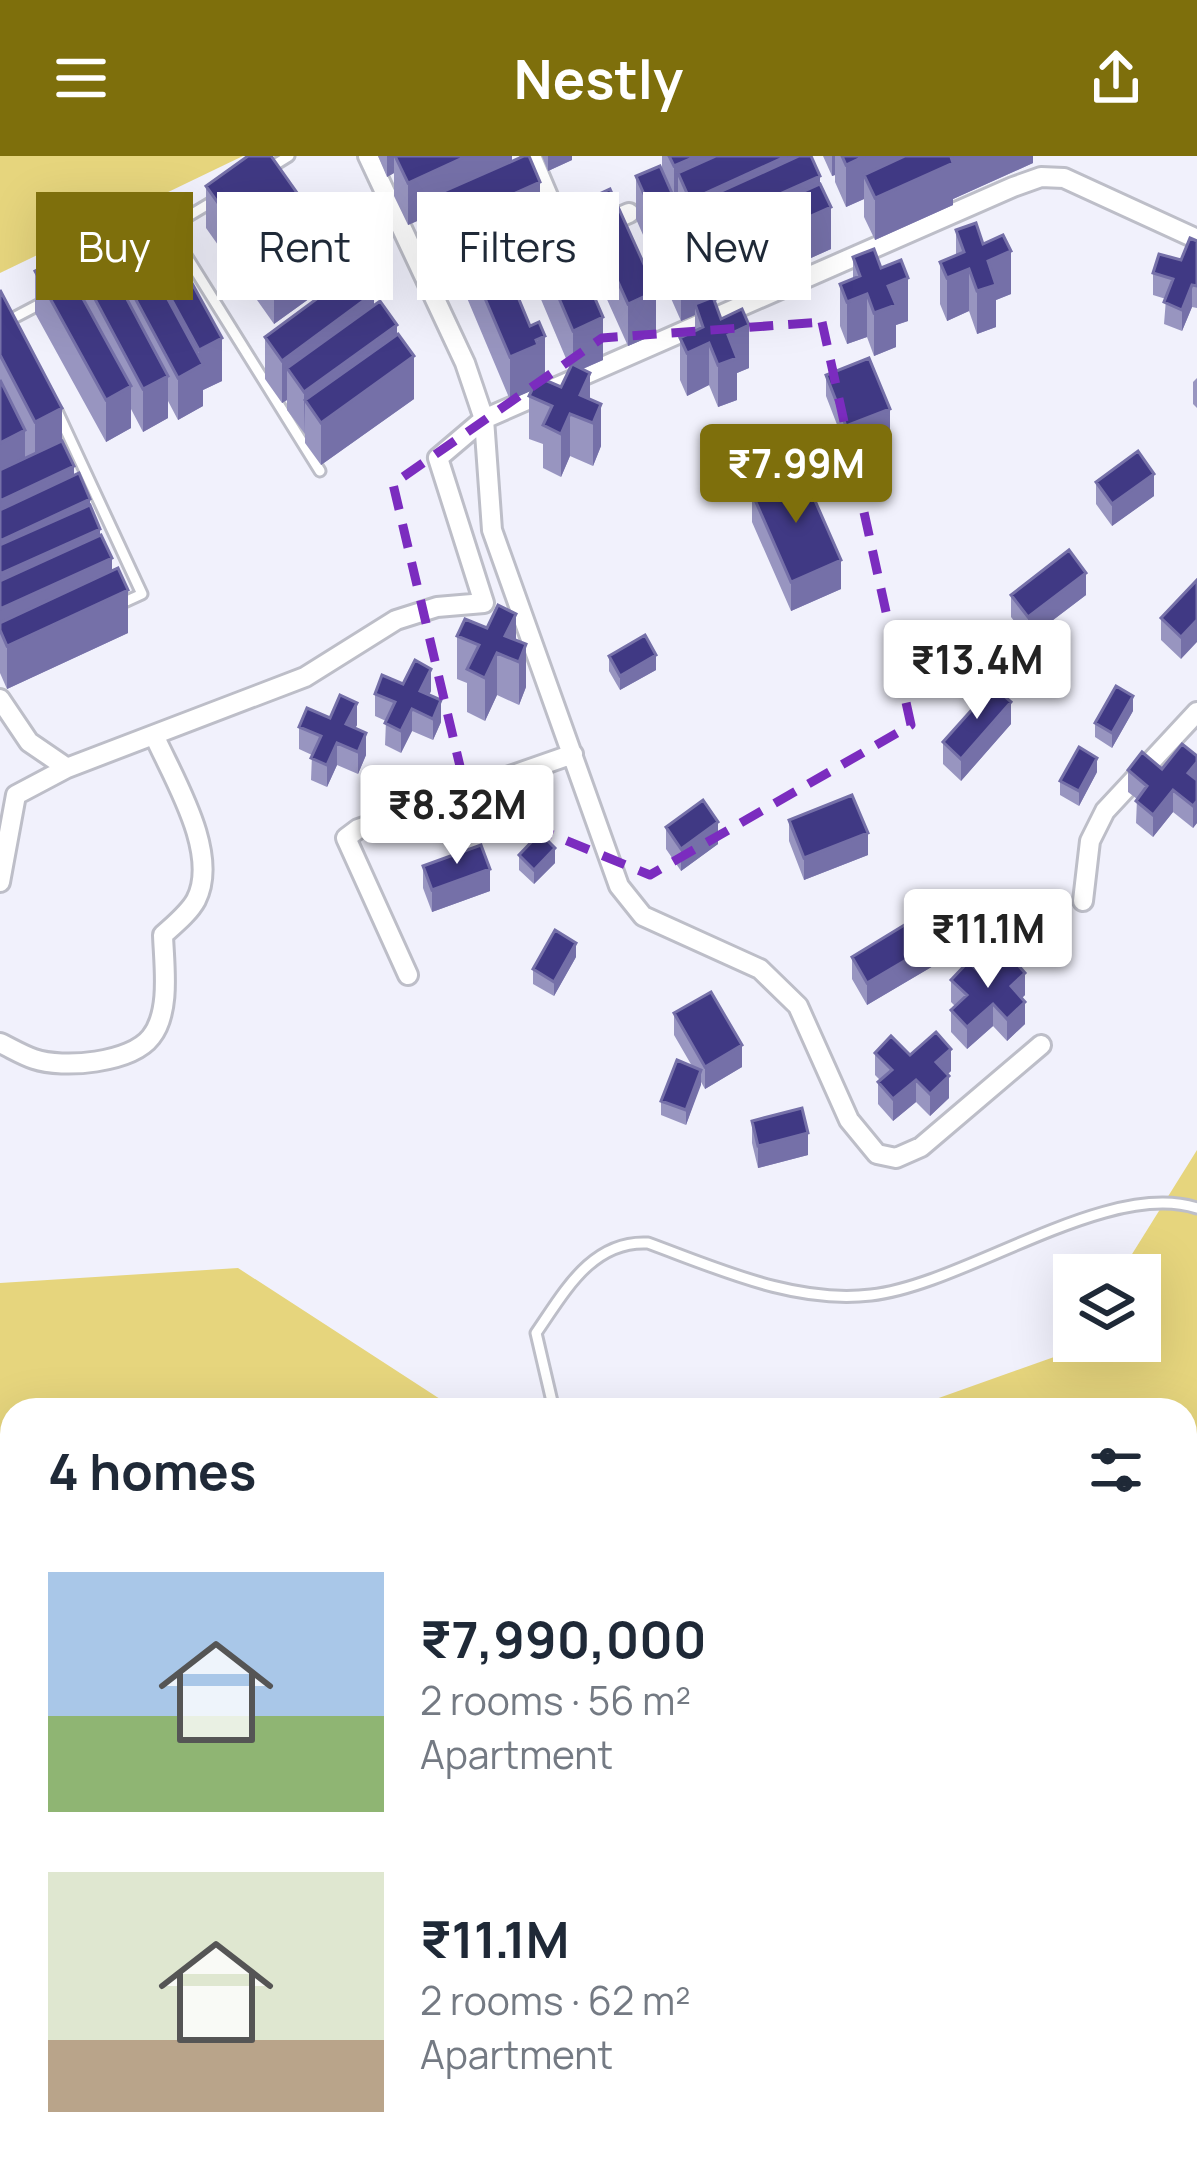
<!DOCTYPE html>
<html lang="en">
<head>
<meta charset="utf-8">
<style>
  :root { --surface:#fff; --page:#f2f2f3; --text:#1f2937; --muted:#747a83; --accent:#7e6f0c }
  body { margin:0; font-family:Manrope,sans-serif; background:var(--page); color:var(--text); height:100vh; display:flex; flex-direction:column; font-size:45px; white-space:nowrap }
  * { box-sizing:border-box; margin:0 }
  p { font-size:39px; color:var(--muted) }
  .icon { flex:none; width:66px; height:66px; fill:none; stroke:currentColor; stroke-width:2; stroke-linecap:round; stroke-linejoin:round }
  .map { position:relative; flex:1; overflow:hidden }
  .details { position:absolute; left:0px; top:1242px; width:1197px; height:768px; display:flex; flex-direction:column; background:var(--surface); border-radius:36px 36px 0 0; box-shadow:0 12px 48px #0002 }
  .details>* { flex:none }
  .guide { position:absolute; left:36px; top:36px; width:1125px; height:108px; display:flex; gap:24px }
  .buttons { position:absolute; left:1053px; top:1098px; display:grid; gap:24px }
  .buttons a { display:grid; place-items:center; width:108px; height:108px; border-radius:0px; background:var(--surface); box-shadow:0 12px 48px #0002; font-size:60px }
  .price { position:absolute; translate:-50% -102px; padding:0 27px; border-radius:12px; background:#fff; color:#222; font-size:39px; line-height:78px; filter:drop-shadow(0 3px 6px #0008) }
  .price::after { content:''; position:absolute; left:50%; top:72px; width:36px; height:27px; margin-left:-18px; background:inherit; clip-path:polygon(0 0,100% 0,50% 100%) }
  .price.selected { background:var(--accent); color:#fff }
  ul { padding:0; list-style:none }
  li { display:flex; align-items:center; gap:36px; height:300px; padding:0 48px }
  li span { display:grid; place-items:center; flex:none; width:336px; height:240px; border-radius:0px; color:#555 }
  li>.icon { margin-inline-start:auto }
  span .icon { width:144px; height:144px; fill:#fffc; stroke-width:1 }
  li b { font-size:51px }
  h2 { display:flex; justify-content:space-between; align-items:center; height:144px; padding:0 48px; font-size:51px }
  .chip { padding:0 42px; border-radius:0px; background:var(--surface); box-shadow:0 12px 48px #0002; font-size:42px; line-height:108px }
  .chip.selected { background:var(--accent); color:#fff }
  header { display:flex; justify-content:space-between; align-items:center; height:156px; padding:0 48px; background:var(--accent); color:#fff; font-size:54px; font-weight:700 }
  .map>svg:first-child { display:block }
</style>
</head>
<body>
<header><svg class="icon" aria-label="menu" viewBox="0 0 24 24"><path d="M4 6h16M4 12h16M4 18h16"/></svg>Nestly<svg class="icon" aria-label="share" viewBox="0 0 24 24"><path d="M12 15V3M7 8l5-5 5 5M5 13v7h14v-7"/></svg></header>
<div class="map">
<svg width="1197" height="2010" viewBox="0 0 1197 2010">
  <rect width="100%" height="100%" fill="#f1f1fc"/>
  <!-- green -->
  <path fill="#e6d57d" d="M0 0H243L0 117Z
    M1197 994V1728L1185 1732V1254H905L1071 1195 1078 1185H1140V1119H1119Z
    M238 1112 457 1254H12V1998H1185V1776L1197 1782V2010H0V1127Z"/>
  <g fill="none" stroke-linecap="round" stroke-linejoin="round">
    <!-- lane casing -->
    <g stroke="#bdbec8" stroke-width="15">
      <path id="lane" d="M268 13 289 0
        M169 72 320 315
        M155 80 212 46
        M0 169 42 147
        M57 255 142 438 118 449
        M554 1254 536 1177C565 1135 592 1084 648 1087 719 1113 795 1148 871 1139 964 1129 1107 1023 1197 1052
        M0 1410 12 1401
        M1194 1751 1197 1753"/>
    </g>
    <!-- street casing -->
    <g stroke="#bdbec8" stroke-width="24">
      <path id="street" d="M368 0 465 207 484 263 492 374 619 730 643 760 760 813 798 850 849 964 877 998 896 1002 921 991 1041 889
        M531 0 564 78
        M484 120 629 57
        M0 543 29 586 67 612 305 521 396 464 437 451 484 447 438 302 484 263 1013 31 1041 21 1064 22 1197 83
        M0 726 16 639 67 612
        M1083 745 1090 685 1105 655 1197 556
        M408 819 346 682 358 673 573 598
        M0 887C11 892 22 899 34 903 63 913 131 907 151 881 171 856 164 809 163 779 174 769 189 757 196 744 220 697 173 622 154 579"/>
    </g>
    <!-- lane -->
    <use href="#lane" stroke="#fff" stroke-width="9"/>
    <!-- street -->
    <use href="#street" stroke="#fff" stroke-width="18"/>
  </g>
  <!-- wall -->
  <path fill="#9895c0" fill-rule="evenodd" d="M378 0H512V5L603 204 583 213 601 290 593 310 570 300 561 321 543 312V288L529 283V240L532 234 510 244 467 142V101L437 115 424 87V62L408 69 394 40V17L387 21ZM529 74V115L570 212 561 231 544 223H545L530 170 496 89Z
    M542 0H572V4L548 15Z
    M662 0H811L820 28 831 93 715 145 721 163 749 212 737 217V244L718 251 709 229 687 240 680 224V182L695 175V159L681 165 636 63V20L662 15ZM705 124 713 141 705 144Z
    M823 0H1033V7L953 43V49L875 84 864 61V43L846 51 835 26V19L832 20Z
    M206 30 331 127 274 168 206 72Z
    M582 46 656 178 628 190 582 88Z
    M127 62 222 225 203 234V250L178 264 168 245V262L143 276 131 253V272L106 286 35 157V115L72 123V100L99 90V75L127 67Z
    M956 74 983 88 1011 138 996 144V171L977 178 969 155 947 165 940 148V106L956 99Z
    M1197 85V152L1192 151 1182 175 1164 168 1166 143 1153 139V117L1181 104Z
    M853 101 881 112 908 165 896 169V191L874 200 867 181 847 188 840 170V128L853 123Z
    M0 134 62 285 74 320 90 350 112 415 128 477 7 533 0 517Z
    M374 149 397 178 414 243 321 309 305 287V278L287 254V244L282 247 265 223V181Z
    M826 219 890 275 846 292 826 240Z
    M1197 222V252L1193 248V226Z
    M1096 326 1154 340 1112 370 1096 348Z
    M752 337 841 433 791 455 752 366Z
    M1197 424 1181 503 1161 484V462Z
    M1011 439H1086L1028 483 1011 461Z
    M457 480 516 484 526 531 519 549 497 539 485 565 467 556V527L457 523Z
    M609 500 656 514 620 534 609 515Z
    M403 528 431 535 429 539 441 566 433 584 412 575 401 597 385 589 386 565 375 560V538Z
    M1133 555 1112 592 1095 581V567Z
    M330 562 357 569 355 572 366 599 358 618 337 609 327 631 311 624 312 599 299 593V571Z
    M1011 568 961 625 943 608V586Z
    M1197 600V667L1193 672 1173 656 1153 681 1136 667 1137 643 1128 636V614L1162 613Z
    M1097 616 1079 650 1060 639V625Z
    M789 664 868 699 804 724 789 685Z
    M666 671 718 688 681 715 666 693Z
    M519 699 555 707 534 728 519 714Z
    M423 710 490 735 432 756 423 732Z
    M576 801 554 840 533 828V813Z
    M852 801 945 803 867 849 852 823Z
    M986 822 1025 839 1022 842 1025 868 1007 885 993 870 967 893 951 876V854L955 850 951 846V824Z
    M674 857 742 911 705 933 701 926 686 969 661 959V945L692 910 674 879Z
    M875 897 910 899 951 915 948 918 949 942 930 960 916 946 893 965 878 948V926L880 924 875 919Z
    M752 965 808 999 758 1012 752 987Z"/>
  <!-- shaded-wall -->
  <path fill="#7570a8" d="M387 0H394V17L387 21Z
    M467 0H512V22L424 44V62L408 69V27Z
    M548 0H572V4L548 15Z
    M697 0H807L820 20V56L831 51V93L715 145V103L704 80 705 154 695 148V159L681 165V122L701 113V73L691 49 690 86V44L678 17V51L674 53V10Z
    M832 0H835V19L832 20Z
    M842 0H1033V7L953 43V49L875 84V42L864 19V43L846 51V9Z
    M540 26V69L437 115V72Z
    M331 85V127L274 168V125Z
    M1011 95V138L996 144V171L977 178V135L988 105Z
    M969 113V155L947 165V122Z
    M908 122V165L896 169V191L874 200V157L888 130Z
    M1192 129V151L1182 175V154Z
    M656 135V178L628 190V148Z
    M374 137V179L287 212V244L282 247V205Z
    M867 138V181L847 188V146Z
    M603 161V204L573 217V175Z
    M397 169V211L305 244 304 278V236Z
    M749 169V212L737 217V244L718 251V209L728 179Z
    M545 180V223L538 226V232L510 244V201Z
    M222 182V225L203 234V250L178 264V222L199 210V194Z
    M709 187V229L687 240V197Z
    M414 200V243L321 309V267Z
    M590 217V259L580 239Z
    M168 220V262L143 276V233Z
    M131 230V272L106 286V244Z
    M601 248V290L593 310V267Z
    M62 252V295L35 309V266Z
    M890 253V275L846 292V270Z
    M570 258V300L561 321V278Z
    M25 274V317L0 330V287Z
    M74 310V351L90 343V377L100 373V408L112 402V442L128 434V477L7 533V490L0 474V345Z
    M1154 318V340L1112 370V348Z
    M841 404V433L791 455V426Z
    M1086 417V439L1028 483V461Z
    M516 458V500L505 480Z
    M1197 464V486L1181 503V481Z
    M526 488V531L519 549V506Z
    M497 497V539L485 565V522Z
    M656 499V514L620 534V520Z
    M431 513V535L420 557V535Z
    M1133 540V555L1112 592V577Z
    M441 544V566L433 584V563Z
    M1011 546V568L961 625V603Z
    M357 547V569L346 590V568Z
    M412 553V575L401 597V575Z
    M366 577V599L358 618V596Z
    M337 587V609L327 631V609Z
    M1097 602V616L1079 650V635Z
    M1197 606V628L1188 617Z
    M1173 634V656L1153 681V659Z
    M1197 645V667L1193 672V650Z
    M718 666V688L681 715V693Z
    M868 677V699L804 724V702Z
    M555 692V707L534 728V714Z
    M490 713V735L432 756V734Z
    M945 781V803L867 849V827Z
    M576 787V801L554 840V826Z
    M1025 817V839L1011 852V830Z
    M1025 846V868L1007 885V863Z
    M993 848V870L967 893V871Z
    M742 889V911L705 933V911Z
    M951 893V915L936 928V906Z
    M701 914V929L686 969V954Z
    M949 920V942L930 960V938Z
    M916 924V946L893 965V943Z
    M808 977V999L758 1012V990Z"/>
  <!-- building -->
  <path fill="#403984" stroke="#7570a8" stroke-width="3" d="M248 0H271L331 85 274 125 206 30Z
    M395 0H467L408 27Z
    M524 0H529L540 26 437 72 424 44Z
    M669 0H697L674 10Z
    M716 0H787L690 44 678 17Z
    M799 0H811L820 20 701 73 691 49Z
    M842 0H865L846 9Z
    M905 0H953L951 1 953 7 875 42 864 19Z
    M660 10 705 112 681 122 636 20Z
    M820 28 831 51 715 103 704 80Z
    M610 33 656 135 628 148 582 46Z
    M149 49 222 182 199 194 127 62Z
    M559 59 603 161 573 175 529 72Z
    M124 62 203 208 178 222 99 75Z
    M976 67 983 88 1003 79 1011 95 988 105 996 129 977 135 969 113 947 122 940 106 964 96 956 74Z
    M1190 82 1197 85V130L1192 129 1182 154 1164 146 1173 123 1153 117 1159 98 1181 104Z
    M97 87 168 220 143 233 72 100Z
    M496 88 530 170 539 166 545 180 536 184 538 189 510 201 467 100Z
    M874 93 881 112 901 104 908 122 888 130 896 149 874 157 867 138 847 146 840 128 860 120 853 101Z
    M60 101 131 230 106 244 35 115Z
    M357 113 374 137 282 205 265 181Z
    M0 134 62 252 35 266 0 199Z
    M713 141 721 163 742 153 749 169 728 179 737 202 718 209 709 187 687 197 680 182 703 171 695 148Z
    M380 145 397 169 304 236 287 212Z
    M398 178 414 200 321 267 305 244Z
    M869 202 890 253 846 270 826 219Z
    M572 208 590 217 580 239 601 248 593 267 570 258 561 278 543 269 552 250 529 240 538 221 561 231Z
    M0 224 25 274 0 287Z
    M62 285 74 310 0 345V314Z
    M1138 295 1154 318 1112 348 1096 326Z
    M802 315 841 404 791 426 752 337Z
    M79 317 90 343 0 385V354Z
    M90 349 100 373 0 418V389Z
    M101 379 112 402 0 453V425Z
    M1069 394 1086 417 1028 461 1011 439Z
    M118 412 128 434 7 490 0 474V467Z
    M1197 424V464L1181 481 1161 462Z
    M498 449 516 458 505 480 526 488 519 506 497 497 485 522 467 513 479 489 457 480 465 463 487 472Z
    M645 479 656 499 620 520 609 500Z
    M415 504 431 513 420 535 441 544 433 563 412 553 401 575 385 567 395 546 375 538 382 519 403 528Z
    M993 530 1011 546 961 603 943 586Z
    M1116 530 1133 540 1112 577 1095 567Z
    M340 539 357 547 346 568 366 577 358 596 337 587 327 609 311 602 321 580 299 571 307 552 330 562Z
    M1182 588 1197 600V606L1188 617 1197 624V645L1193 650 1173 634 1153 659 1136 645 1147 630 1128 614 1142 596 1162 613Z
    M1079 591 1097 602 1079 635 1060 625Z
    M852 639 868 677 804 702 789 664Z
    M703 644 718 666 681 693 666 671Z
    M540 677 555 692 534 714 519 699Z
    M481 689 490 713 432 734 423 710Z
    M929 754 945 781 867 827 852 801Z
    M555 774 576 787 554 826 533 813Z
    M1010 800 1025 817 1011 830 1025 846 1007 863 993 848 967 871 951 854 967 839 951 824 968 806 986 822Z
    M711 836 742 889 705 911 674 857Z
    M936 876 951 893 936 906 949 920 930 938 916 924 893 943 878 926 892 914 875 897 891 880 910 899Z
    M677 904 701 914 686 954 661 945Z
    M802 952 808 977 758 990 752 965Z"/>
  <!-- marked area -->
  <path fill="none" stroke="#7b2cbf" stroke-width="9" stroke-dasharray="24 15" stroke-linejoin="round" d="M822 166 911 569 650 719 468 644 393 328 602 182Z"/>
</svg>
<div class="buttons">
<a><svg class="icon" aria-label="layers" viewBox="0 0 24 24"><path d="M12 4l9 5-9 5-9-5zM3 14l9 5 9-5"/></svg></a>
</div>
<b class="price selected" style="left:796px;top:370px">₹7.99M</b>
<b class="price" style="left:977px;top:566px">₹13.4M</b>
<b class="price" style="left:457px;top:711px">₹8.32M</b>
<b class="price" style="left:988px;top:835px">₹11.1M</b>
<div class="guide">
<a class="chip selected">Buy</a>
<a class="chip">Rent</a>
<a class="chip">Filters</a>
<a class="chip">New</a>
</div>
<section class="details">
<h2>4 homes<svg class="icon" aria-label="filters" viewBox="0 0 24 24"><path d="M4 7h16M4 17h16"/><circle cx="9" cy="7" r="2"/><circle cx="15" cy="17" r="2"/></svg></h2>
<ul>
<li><span style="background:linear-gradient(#a9c7e8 60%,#8fb573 0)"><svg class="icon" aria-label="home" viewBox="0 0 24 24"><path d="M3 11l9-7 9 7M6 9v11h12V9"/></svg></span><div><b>₹7,990,000</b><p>2 rooms · 56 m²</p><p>Apartment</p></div></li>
<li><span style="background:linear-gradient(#dfe7d0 70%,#b9a48a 0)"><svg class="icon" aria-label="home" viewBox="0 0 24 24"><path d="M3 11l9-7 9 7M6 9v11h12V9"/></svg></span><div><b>₹11.1M</b><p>2 rooms · 62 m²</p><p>Apartment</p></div></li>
</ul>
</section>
</div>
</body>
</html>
